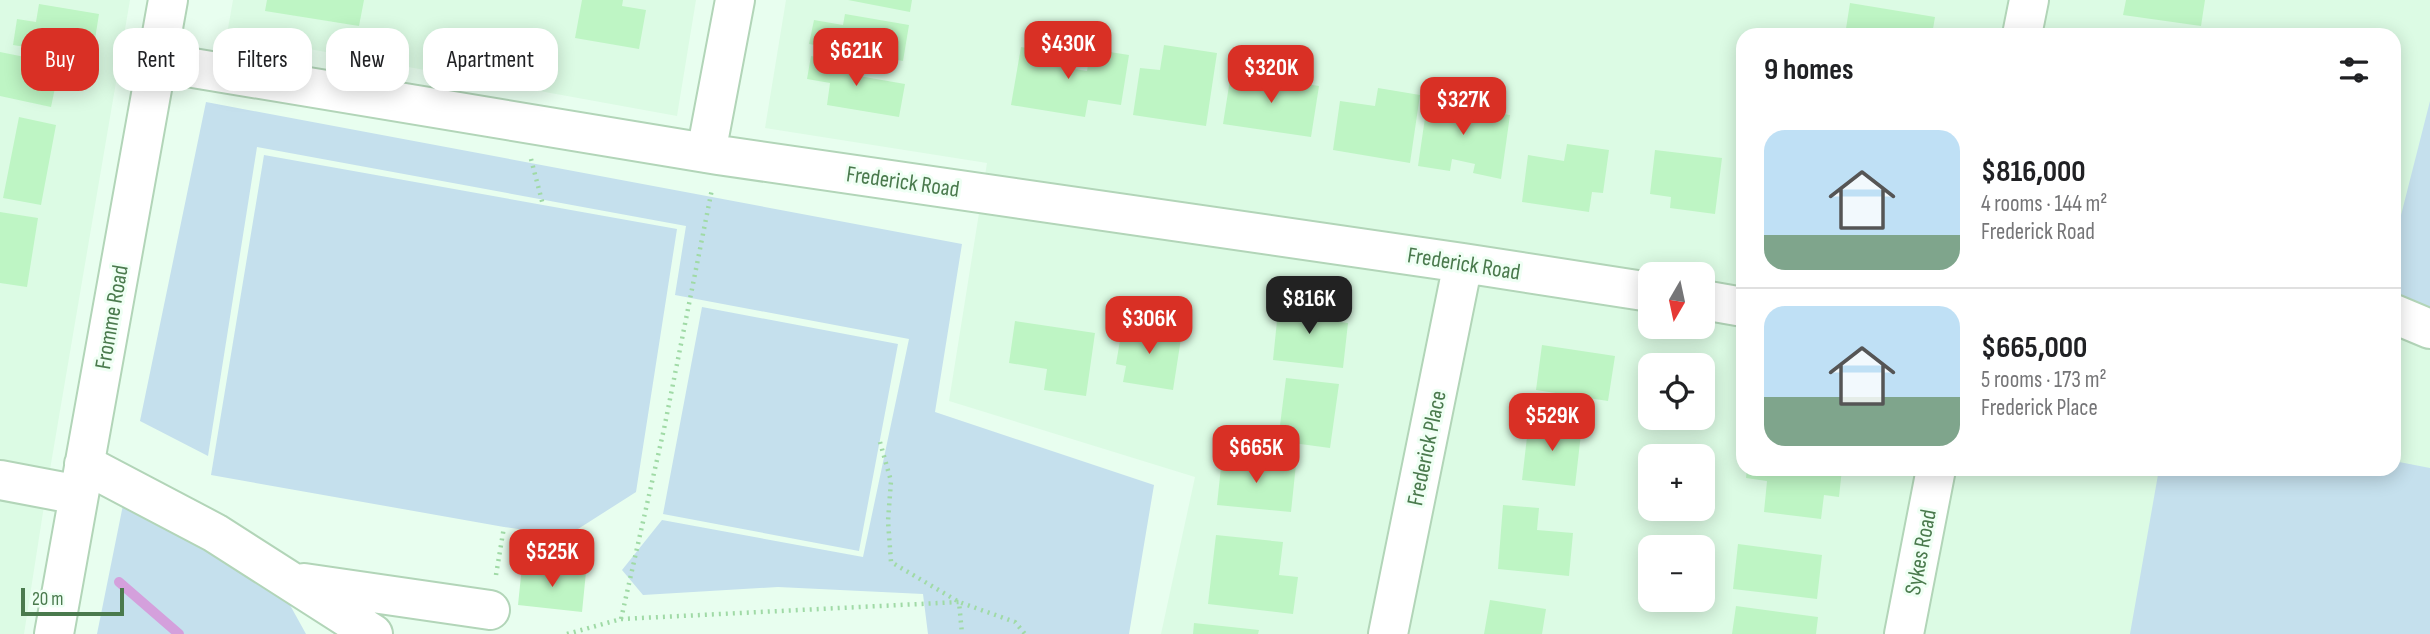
<!DOCTYPE html>
<html lang="en">
<head>
<meta charset="utf-8">
<style>
  :root { --surface:#fff; --page:#f6f6f6; --text:#202124; --muted:#757577; --line:#e0e0e0; --accent:#d93025 }
  body { margin:0; font-family:"Sofia Sans Condensed",sans-serif; background:var(--page); color:var(--text); height:100vh; display:flex; flex-direction:column; font-size:26px; white-space:nowrap }
  * { box-sizing:border-box; margin:0 }
  p { font-size:23px; color:var(--muted) }
  .icon { flex:none; width:38px; height:38px; fill:none; stroke:currentColor; stroke-width:2; stroke-linecap:round; stroke-linejoin:round }
  .map { position:relative; flex:1; overflow:hidden }
  .drawer { position:absolute; left:1736px; top:28px; width:665px; height:448px; display:flex; flex-direction:column; background:var(--surface); border-radius:21px; box-shadow:0 4px 18px #0003 }
  .drawer>* { flex:none }
  .guide { position:absolute; left:21px; top:28px; width:665px; height:63px; display:flex; gap:14px }
  .needle { width:46px; rotate:189deg }
  .fabs { position:absolute; left:1638px; top:262px; display:grid; gap:14px }
  .fabs a { display:grid; place-items:center; width:77px; height:77px; border-radius:14px; background:var(--surface); box-shadow:0 4px 18px #0003; font-size:35px }
  .scale { position:absolute; left:21px; bottom:18px; width:103px; box-sizing:border-box; padding-left:7px; border:4px solid #4a7a4d; border-top:0; font-size:19px; line-height:24px; white-space:nowrap; color:#4a7a4d; -webkit-text-stroke:5px #effff4; paint-order:stroke }
  .price { position:absolute; translate:-50% -60px; padding:0 16px; border-radius:14px; background:var(--accent); color:#fff; font-size:23px; line-height:46px; filter:drop-shadow(0 2px 4px #0008) }
  .price::after { content:''; position:absolute; left:50%; top:42px; width:21px; height:16px; margin-left:-10px; background:inherit; clip-path:polygon(0 0,100% 0,50% 100%) }
  .price.current { background:#222; color:#fff }
  ul { padding:0; list-style:none }
  li { display:flex; align-items:center; gap:21px; height:175px; padding:0 28px }
  li+li { border-top:2px solid var(--line) }
  li span { display:grid; place-items:center; flex:none; width:196px; height:140px; border-radius:21px; color:#555 }
  li>.icon { margin-inline-start:auto }
  span .icon { width:84px; height:84px; fill:#fffc; stroke-width:1 }
  li b { font-size:30px }
  h2 { display:flex; justify-content:space-between; align-items:center; height:84px; padding:0 28px; font-size:30px }
  .tag { padding:0 24px; border-radius:21px; background:var(--surface); box-shadow:0 4px 18px #0003; font-size:24px; line-height:63px }
  .tag.current { background:var(--accent); color:#fff }
  .map>svg:first-child { display:block }
</style>
</head>
<body>
<div class="map">
<svg width="2430" height="634" viewBox="0 0 2430 634">
  <rect width="100%" height="100%" fill="#e8feef"/>
  <!-- residential -->
  <path fill="#dcfbe4" fill-rule="evenodd" d="M0 0H130L46 493 24 634H0Z
    M233 0H696L677 116 227 34Z
    M786 0H2430V634H1161L1195 477 949 401 987 163 765 128ZM1743 35H2394V469H1743ZM1650 275H1703V327H1650ZM1650 366H1703V418H1650ZM1650 457H1703V509H1650ZM1650 548H1703V600H1650Z"/>
  <!-- green -->
  <path fill="#c5e0ed" d="M2430 101V316L2394 302V227H2398Z
    M206 102 962 244 935 412 1154 485 1129 634H928L923 594 778 587 643 595 622 570 662 520 863 557 909 339 675 295 686 226 257 147 208 456 140 421Z
    M264 155 677 229 636 492 567 536 504 527 211 475Z
    M702 307 898 344 859 551 663 514Z
    M2394 461 2430 468V634H2130L2159 469H2394Z
    M125 495 285 596 306 634H97Z"/>
  <g fill="none" stroke-linecap="round" stroke-linejoin="round">
    <!-- stream -->
    <path stroke="#d4a0dc" stroke-width="10" d="M119 582 179 634"/>
  </g>
  <!-- building -->
  <path fill="#bef5c4" d="M267 0H364L359 26 265 11Z
    M582 0H623L622 6 646 10 639 49 575 38Z
    M848 0H912L910 12Z
    M2126 0H2205L2201 26 2123 15Z
    M1850 3 1935 17 1932 35H1845Z
    M39 4 99 14 92 58 13 45 17 19 36 22Z
    M845 14 909 25 903 61 809 44 814 20 843 25Z
    M1164 45 1217 53 1206 126 1133 115 1140 68 1160 70Z
    M1021 47 1070 55 1068 68 1087 71 1091 49 1129 55 1121 105 1088 100 1085 117 1011 105Z
    M0 52 60 64 51 107 0 96Z
    M811 56 855 63 853 75 905 84 899 117 827 105 830 83 807 79Z
    M1231 73 1319 86 1311 137 1223 124Z
    M1378 88 1420 95 1410 163 1333 150 1340 101 1375 106Z
    M1428 97 1469 102 1468 108 1510 115 1501 179 1473 173 1475 164 1452 159 1450 171 1418 166Z
    M19 117 56 125 41 205 3 198Z
    M1567 144 1609 150 1603 193 1592 192 1589 212 1522 202 1528 155 1564 161Z
    M1655 150 1722 158 1715 214 1670 208 1671 197 1650 194Z
    M0 212 38 218 27 287 0 283Z
    M1279 301 1325 306 1323 320 1348 323 1343 368 1273 360Z
    M1015 321 1095 333 1086 396 1044 390 1047 369 1009 363Z
    M1123 323 1182 332 1173 390 1123 382 1126 366 1116 364Z
    M1542 345 1615 356 1608 401 1536 390Z
    M1286 378 1339 384 1330 448 1278 441Z
    M1529 420 1582 425 1575 486 1522 480Z
    M1222 457 1296 464 1291 512 1217 505Z
    M1747 469H1842L1839 497 1824 495 1821 519 1764 512 1767 481 1746 478Z
    M1503 505 1539 508 1537 530 1573 533 1569 576 1498 569Z
    M1216 535 1283 542 1279 575 1298 577 1293 614 1208 604Z
    M1738 544 1822 555 1817 599 1733 589Z
    M522 566 586 572 582 612 518 605Z
    M1490 600 1546 609 1542 634H1484Z
    M1736 606 1818 617 1816 634H1732Z
    M1194 623 1259 630 1258 634H1193Z"/>
  <g fill="none" stroke-linecap="round" stroke-linejoin="round">
    <!-- minor casing -->
    <g stroke="#b2d5b8" stroke-width="42">
      <path id="minor" d="M2022 35 2029 0
        M157 62 718 155 1463 263 1650 292
        M706 153 735 0
        M1703 300 1743 307
        M2394 314 2430 329
        M84 464 215 533 373 634
        M0 480 79 495
        M304 583 490 610
        M54 634 168 0
        M1388 634 1463 263
        M1904 634 1936 469"/>
    </g>
    <!-- path -->
    <path stroke="#a0daa6" stroke-width="4.5" stroke-dasharray="2 5" stroke-linecap="butt" d="M531 159 543 205
      M880 442 891 481 888 521 891 562 959 602 1015 622 1025 634
      M496 575 504 527
      M621 619 664 429 712 189
      M567 634 621 619 959 602 962 634"/>
    <!-- minor -->
    <use href="#minor" stroke="#fff" stroke-width="38"/>
  </g>
  <g text-anchor="middle" stroke-width="6" stroke-linejoin="round" paint-order="stroke">
    <!-- street labels -->
    <g font-size="23" fill="#4a7a4d" stroke="#effff4">
      <text transform="translate(903 181) rotate(8)" y="8">Frederick Road</text>
      <text transform="translate(1464 263) rotate(9)" y="8">Frederick Road</text>
      <text transform="translate(111 317) rotate(-80)" y="8">Fromme Road</text>
      <text transform="translate(1426 448) rotate(-78)" y="8">Frederick Place</text>
      <text transform="translate(1920 552) rotate(-79)" y="8">Sykes Road</text>
    </g>
  </g>
</svg>
<div class="fabs">
<a><svg class="needle" viewBox="-14 -14 28 28"><path d="M0-13l5 13h-10z" fill="#e53935"/><path d="M0 13l5-13h-10z" fill="#757577"/></svg></a>
<a><svg class="icon" aria-label="locate" viewBox="0 0 24 24"><circle cx="12" cy="12" r="6"/><path d="M12 2v4M12 18v4M2 12h4M18 12h4"/></svg></a>
<a>+</a>
<a>−</a>
</div>
<div class="scale">20 m</div>
<b class="price" style="left:1068px;top:81px">$430K</b>
<b class="price" style="left:856px;top:88px">$621K</b>
<b class="price" style="left:1271px;top:105px">$320K</b>
<b class="price" style="left:1463px;top:137px">$327K</b>
<b class="price current" style="left:1309px;top:336px">$816K</b>
<b class="price" style="left:1149px;top:356px">$306K</b>
<b class="price" style="left:1552px;top:453px">$529K</b>
<b class="price" style="left:1256px;top:485px">$665K</b>
<b class="price" style="left:552px;top:589px">$525K</b>
<div class="guide">
<a class="tag current">Buy</a>
<a class="tag">Rent</a>
<a class="tag">Filters</a>
<a class="tag">New</a>
<a class="tag">Apartment</a>
</div>
<section class="drawer">
<h2>9 homes<svg class="icon" aria-label="filters" viewBox="0 0 24 24"><path d="M4 7h16M4 17h16"/><circle cx="9" cy="7" r="2"/><circle cx="15" cy="17" r="2"/></svg></h2>
<ul>
<li><span style="background:linear-gradient(#bfe0f5 75%,#7fa58c 0)"><svg class="icon" aria-label="home" viewBox="0 0 24 24"><path d="M3 11l9-7 9 7M6 9v11h12V9"/></svg></span><div><b>$816,000</b><p>4 rooms · 144 m²</p><p>Frederick Road</p></div></li>
<li><span style="background:linear-gradient(#bfe0f5 65%,#7fa58c 0)"><svg class="icon" aria-label="home" viewBox="0 0 24 24"><path d="M3 11l9-7 9 7M6 9v11h12V9"/></svg></span><div><b>$665,000</b><p>5 rooms · 173 m²</p><p>Frederick Place</p></div></li>
</ul>
</section>
</div>
</body>
</html>
